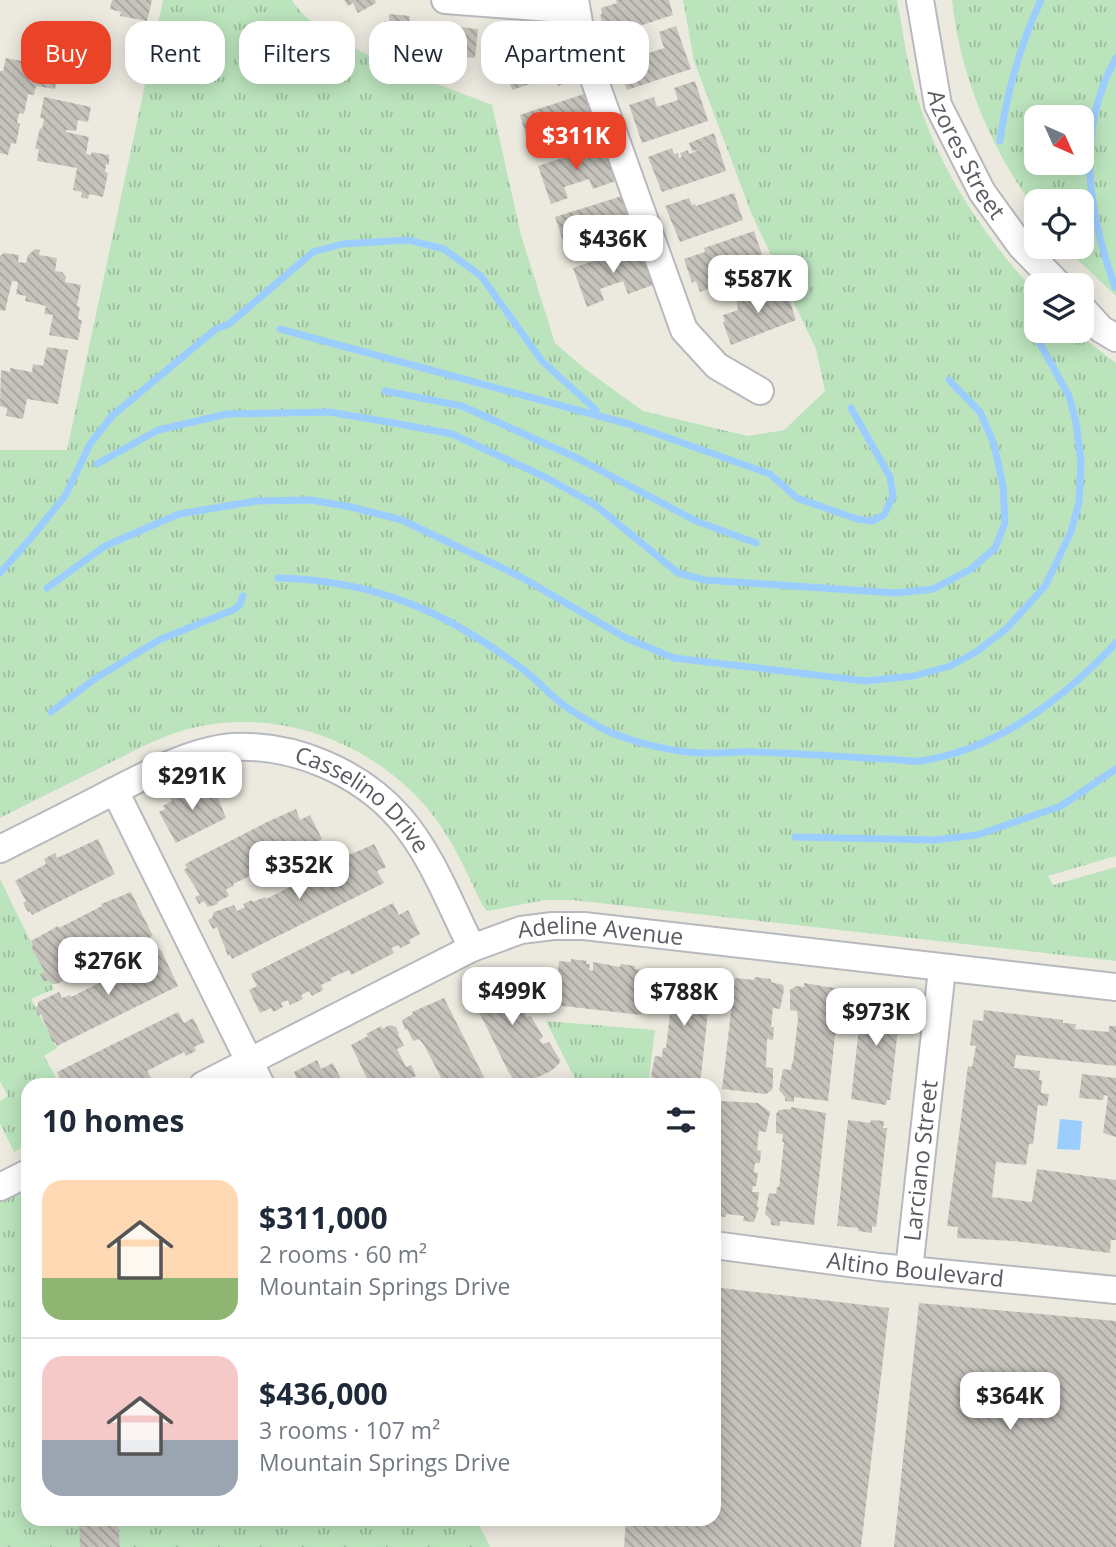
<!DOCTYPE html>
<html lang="en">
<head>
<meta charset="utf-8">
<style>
  :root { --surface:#fff; --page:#f2f2f3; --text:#1f2937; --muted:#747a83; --line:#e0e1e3; --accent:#ea4327 }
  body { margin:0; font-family:"Open Sans",sans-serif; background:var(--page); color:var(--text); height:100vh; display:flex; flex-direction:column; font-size:26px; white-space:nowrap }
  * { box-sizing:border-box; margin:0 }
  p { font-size:23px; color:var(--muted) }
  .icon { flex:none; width:38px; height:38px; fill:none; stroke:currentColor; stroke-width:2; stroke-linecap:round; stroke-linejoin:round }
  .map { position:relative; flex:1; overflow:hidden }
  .panel { position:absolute; left:21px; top:1078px; width:700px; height:448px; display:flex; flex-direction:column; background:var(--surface); border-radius:21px; box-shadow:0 4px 18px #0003 }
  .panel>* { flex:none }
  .guide { position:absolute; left:21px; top:21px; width:700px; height:63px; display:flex; gap:14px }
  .needle { width:46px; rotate:135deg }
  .tools { position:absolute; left:1024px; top:105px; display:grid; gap:14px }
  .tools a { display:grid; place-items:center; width:70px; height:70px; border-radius:14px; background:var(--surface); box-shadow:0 4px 18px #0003; font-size:35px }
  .price { position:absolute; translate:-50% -60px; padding:0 16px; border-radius:14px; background:#fff; color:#222; font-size:23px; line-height:46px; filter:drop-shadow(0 2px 4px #0008) }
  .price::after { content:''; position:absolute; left:50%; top:42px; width:21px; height:16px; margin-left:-10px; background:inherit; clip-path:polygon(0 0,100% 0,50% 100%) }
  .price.active { background:var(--accent); color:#fff }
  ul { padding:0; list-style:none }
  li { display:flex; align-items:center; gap:21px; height:175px; padding:0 21px }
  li+li { border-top:2px solid var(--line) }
  li span { display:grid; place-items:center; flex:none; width:196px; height:140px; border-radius:21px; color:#555 }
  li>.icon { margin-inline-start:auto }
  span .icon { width:84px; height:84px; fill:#fffc; stroke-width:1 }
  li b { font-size:30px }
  h2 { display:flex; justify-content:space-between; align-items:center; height:84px; padding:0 21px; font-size:30px }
  .pill { padding:0 24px; border-radius:21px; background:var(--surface); box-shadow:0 4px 18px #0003; font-size:24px; line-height:63px }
  .pill.active { background:var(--accent); color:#fff }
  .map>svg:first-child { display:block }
</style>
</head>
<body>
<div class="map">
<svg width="1116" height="1547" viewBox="0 0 1116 1547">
  <defs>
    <pattern id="grass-tufts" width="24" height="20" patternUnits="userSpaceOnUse" patternTransform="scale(1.75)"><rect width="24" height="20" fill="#bbe4bd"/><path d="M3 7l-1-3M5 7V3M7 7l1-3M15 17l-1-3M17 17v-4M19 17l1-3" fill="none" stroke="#9bbc9d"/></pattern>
    <pattern id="building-back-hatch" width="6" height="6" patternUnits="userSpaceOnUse" patternTransform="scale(1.75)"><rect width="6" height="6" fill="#c6c3bc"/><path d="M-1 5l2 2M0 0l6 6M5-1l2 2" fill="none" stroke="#a4a19c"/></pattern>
  </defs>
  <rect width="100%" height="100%" fill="#eceadf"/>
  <!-- grass -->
  <path fill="url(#grass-tufts)" fill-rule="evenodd" d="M163 0H292C316 44 443 85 492 105L521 235 555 343 585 369 643 411 748 436 784 430 825 391 816 349 752 215 694 61 683 0H897C902 25 905 50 911 75 931 157 979 231 1036 293V331H1074L1116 363V856L1048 876 1053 885 1116 867V961L572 900H545L487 911 483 906C469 878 456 847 438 822 380 742 273 702 178 732 151 741 126 755 100 768 67 784 33 801 0 818V450H67Z
    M952 0H1116V296L1064 247H1082V201H1036V210C991 150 960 75 952 0ZM1082 117V163H1036V117Z
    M0 879 54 989 31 999 57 1048 44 1056 56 1078 48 1085H28V1145L14 1152 0 1123V1101L8 1096 0 1081Z
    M546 1021 655 1030 648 1085H578Z
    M28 1181V1519H476L490 1547H0V1195Z"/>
  <!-- water -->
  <path fill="#9ccdff" d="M1060 1119 1082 1121 1080 1150 1057 1149Z"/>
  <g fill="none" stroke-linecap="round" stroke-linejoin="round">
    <!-- stream -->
    <path stroke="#9ccdff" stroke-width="7" d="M1000 141C1007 91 1020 45 1041 0
      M1115 287C1088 211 1075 132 1116 58
      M280 329 632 425 770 474 797 498 857 519 872 521 884 515 893 496 890 477 851 408
      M385 391 462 406 577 458 696 521 756 543
      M97 464 158 430 227 414 329 412 394 423 452 434 545 477 594 504 678 573 705 580 896 593 933 589 971 569 995 548 1005 523 1003 486 994 444 980 412 949 380
      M0 573 30 539 65 496 90 444 112 416 216 329 229 324 313 252 342 244 408 240 444 249 481 276 542 361 596 410
      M278 578C375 581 444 610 521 668 537 679 549 695 565 706 576 714 589 721 601 728 626 740 660 749 688 752 710 755 734 751 756 752 799 753 841 757 883 759 895 759 908 762 920 761 997 750 1064 698 1116 643
      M47 588 105 546 179 514 257 501 311 500 351 507 402 520 521 577 626 638 674 658 865 681 914 676 950 666 976 652 1006 629 1045 586 1071 532 1079 502 1081 462 1076 422 1069 396 1038 340
      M51 712 96 678 159 640 235 609 240 604 243 596
      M795 837 935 840 977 835 1061 806 1116 769"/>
  </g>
  <!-- building -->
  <path fill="url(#building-back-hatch)" d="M112 0H152L147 21 120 16 121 12 110 9Z
    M344 0H375L376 3 358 13 353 3 348 6Z
    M616 0H669L673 15 630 29 631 31 608 39 600 15 602 14 601 8 617 3Z
    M389 14 410 16 407 41 387 39V31L383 30 384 21H389Z
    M413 22 478 29 475 58 410 51Z
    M676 26 691 69 627 90 612 53 636 45 640 56 664 48 659 32Z
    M567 43 571 56 574 55 582 78 558 86 557 82 552 83 550 77 512 90 504 64Z
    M28 57 56 60 54 68H59L55 89 36 86 34 95 28 94 24 114 19 113 17 123 20 124 16 144 11 143 8 155 0 153V71H3L6 58 27 62Z
    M695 81 708 121 642 143 629 105 654 97 657 107 678 100 674 88Z
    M584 94 589 107 591 106 599 128 574 137 571 128 528 142 520 115Z
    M44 97 91 107 88 122 78 120 76 131 66 130V132L89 137 86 154 91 155 92 152 109 155V165L106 164 105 172 108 173 103 197 89 194 88 199 81 197 82 192 73 190 77 168 37 161 39 149H35L40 128 42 129 44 119 40 118Z
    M714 133 726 171 662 192 648 157 672 148 674 154 678 153 679 158 682 157 680 153 688 150 689 154 699 150 692 151 689 143Z
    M602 145 616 181 593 189 589 179 564 187 568 198 551 204 538 166Z
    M734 193 743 220 680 242 665 206 689 198 692 205 695 204 696 206Z
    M622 196 634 232 610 240 607 230 564 244 555 217Z
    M754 231 767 269 700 292 696 281 692 283 684 259 705 252 704 248Z
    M637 246 642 259 644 258 653 285 628 294 623 281 600 289 604 300 587 307 573 268Z
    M35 249 40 250 39 255 57 258 55 271 62 272 66 277 65 282 81 285 77 306 80 307 78 319 82 320 78 340 49 335 53 315 44 314 46 306 25 301 26 296 16 294 18 282 12 281 5 311 0 310V256L4 253 19 255 18 262 26 263 28 255Z
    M768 288 774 294 784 290 787 293 796 320 731 345 723 322 725 321 723 315 738 310 736 297Z
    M47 347 68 350 58 404 27 399 23 419 6 416 7 408 0 406 1 370 10 372V368L32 372 33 364 43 366Z
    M194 784 197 789 206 785 207 788 213 785 226 818 176 843 159 812 165 809 163 806 172 801 169 796Z
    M296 809 300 820 310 815 322 839 297 854 233 884 234 886 226 889 229 896 217 902 218 904 208 907 204 901 199 904 195 897 200 895 184 870 187 868 185 864 267 822Z
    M98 839 115 874 32 915 30 911 28 912 23 903 26 901 15 881 46 864 44 859 55 853 57 858Z
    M374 844 386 867 377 871 384 883 232 959 230 954 228 956 217 927 213 929 208 920 212 918 214 912 234 905 237 911 245 907 243 904 252 900 253 902 265 897 266 899 304 880 301 874 344 855 346 859 349 855Z
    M131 892 153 936 129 945 125 939 117 942 78 961 72 966 75 972 62 978 63 981 57 984H52L49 980 44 982 40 974 45 972 31 947 33 946 31 941 58 926 59 928 102 906 101 904Z
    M393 903 399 915 408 910 420 934 409 940 411 943 400 948 399 945 391 948 394 953 351 975 349 970 331 978 332 980 321 985 323 990 312 996 309 991 301 995 303 999 290 1005 288 1000 281 1003 283 1007 273 1012 271 1008 260 1013 249 990 257 986 251 974Z
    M150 945H155L162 952 178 986 57 1046 55 1042 53 1043 41 1014 38 1016 35 1008 38 1006V1002L59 992 62 998 70 995 71 997 131 967 130 965 137 961 134 955Z
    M571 959 587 961 586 964H590L589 970 593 971V962L620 967 621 964 635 966V969L646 970 645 999H643L641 1015 555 1005 559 961 571 962Z
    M505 967 514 969 523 988 515 991 519 999 517 1000 527 1017 531 1016 543 1037 539 1040 543 1044 549 1042 560 1060 559 1064 551 1071 521 1085H517L508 1071 467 987 485 978 484 975Z
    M677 969 712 974 700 1085 666 1083V1085H657L658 1082 653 1080 651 1076 655 1056 662 1057 663 1048H666L671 1005H669L670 996 663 995V975L665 972 677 971Z
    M755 977 771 979V982L783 985 784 989 780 1009 773 1008 771 1027H774L773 1040 767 1039 766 1067 773 1068V1083L772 1090 766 1094 722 1089 735 978 754 980Z
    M804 983 840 989 828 1101 794 1097V1102L785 1101V1097L779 1090 783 1069 791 1070 792 1062H793L798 1019 797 1011 790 1010V990L796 986 804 987Z
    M863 993 898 994V1001L901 1002 890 1100H887L886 1105 851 1099Z
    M444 998 488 1085H445L424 1045 419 1039 413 1041 407 1029 405 1030 402 1020 413 1014 412 1012Z
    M984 1010 1063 1020V1023L1076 1024 1075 1029 1109 1032V1026H1116V1066L1016 1055 1014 1068 1040 1071 1039 1080H1042L1041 1093 1049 1094 1047 1106 1038 1105 1033 1144H1029L1026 1165 996 1162 992 1197 1032 1202 1037 1169 1116 1180V1240H1111L1110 1253 1013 1241 957 1238 958 1227 947 1226 968 1066 972 1067 976 1046 970 1045 973 1020 983 1021Z
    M178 1012 184 1023 193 1018 205 1042 194 1047 196 1051 186 1056 184 1052 147 1071 151 1078 137 1085H125L123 1083 119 1085H63L57 1072Z
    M390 1025 396 1027 399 1034H398L404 1046 397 1049 406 1067 411 1065 416 1076 412 1078 415 1085H370L351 1045 368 1036 366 1034 381 1026 382 1029Z
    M317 1060 321 1069 333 1063 344 1085H299L294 1072Z
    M1082 1074 1116 1078V1137L1103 1133 1108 1096 1104 1095 1103 1100 1079 1098Z
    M559 1079H563L567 1085H541Z
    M721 1101 758 1103 770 1112 766 1132 759 1131 757 1150 761 1151 760 1163H755L754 1172 758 1173 756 1186H753L752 1192H759L757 1207H759L754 1222 743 1221 744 1216 726 1214V1217L714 1216V1164Z
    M791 1107 826 1113 814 1225 780 1221V1226L771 1225V1220L765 1214 766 1207 769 1193 776 1194 777 1187H779L784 1142H782L783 1134 776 1133V1114L779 1110 791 1109Z
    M848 1120 870 1123 871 1120 884 1121 883 1128H887L876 1227 872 1226V1233L858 1231V1228L837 1226Z
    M714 1287 889 1308 861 1547H624L626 1519H714Z
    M919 1303 1116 1321V1547H894Z
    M79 1519H94L95 1527 118 1525 120 1547H80Z"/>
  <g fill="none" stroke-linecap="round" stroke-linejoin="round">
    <!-- street casing -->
    <g stroke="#b7b9bf" stroke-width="30">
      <g id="street">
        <path d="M445 0 576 10"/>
        <path d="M575 0 584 51 684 330 717 366 760 391"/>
        <path id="s1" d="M920 0 938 105 982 192 1021 246 1059 285"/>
        <path d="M1082 308 1101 329 1116 338"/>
        <path d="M115 791 261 1085"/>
        <path id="s2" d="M0 849C32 833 64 817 95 801 134 781 189 750 233 747 294 744 360 772 400 818 432 855 450 904 472 948"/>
        <path id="s3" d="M203 1085 472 948 521 930 553 926H584L1116 987"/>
        <path d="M0 1187 28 1173"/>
        <path id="s4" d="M714 1245 879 1267 1116 1290"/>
        <path id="s5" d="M909 1270 942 969"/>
      </g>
    </g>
    <!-- street -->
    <use href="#street" stroke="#fff" stroke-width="26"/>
  </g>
  <g text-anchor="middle" stroke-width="5" stroke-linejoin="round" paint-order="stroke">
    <!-- street labels -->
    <g font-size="23" fill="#585b61" stroke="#fff">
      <text dy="8" stroke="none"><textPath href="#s1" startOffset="163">Azores Street</textPath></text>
      <text dy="8" stroke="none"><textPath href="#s2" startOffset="401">Casselino Drive</textPath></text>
      <text dy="8" stroke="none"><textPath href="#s3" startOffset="434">Adeline Avenue</textPath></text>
      <text dy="8" stroke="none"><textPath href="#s5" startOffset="110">Larciano Street</textPath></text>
      <text dy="8" stroke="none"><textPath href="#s4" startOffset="203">Altino Boulevard</textPath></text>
    </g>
  </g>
</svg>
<div class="tools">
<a><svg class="needle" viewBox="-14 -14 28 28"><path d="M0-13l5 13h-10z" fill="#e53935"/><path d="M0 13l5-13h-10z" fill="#747a83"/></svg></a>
<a><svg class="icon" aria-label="locate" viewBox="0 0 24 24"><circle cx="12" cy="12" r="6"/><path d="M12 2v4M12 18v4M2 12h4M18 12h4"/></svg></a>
<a><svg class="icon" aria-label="layers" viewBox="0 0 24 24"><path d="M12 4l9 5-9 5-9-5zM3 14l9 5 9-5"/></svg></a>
</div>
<b class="price active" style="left:576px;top:172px">$311K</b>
<b class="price" style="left:613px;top:275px">$436K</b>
<b class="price" style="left:758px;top:315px">$587K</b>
<b class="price" style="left:192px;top:812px">$291K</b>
<b class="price" style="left:299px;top:901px">$352K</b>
<b class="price" style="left:108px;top:997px">$276K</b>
<b class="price" style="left:512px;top:1027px">$499K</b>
<b class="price" style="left:684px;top:1028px">$788K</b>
<b class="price" style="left:876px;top:1048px">$973K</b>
<b class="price" style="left:1010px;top:1432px">$364K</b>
<div class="guide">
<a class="pill active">Buy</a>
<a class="pill">Rent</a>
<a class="pill">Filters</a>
<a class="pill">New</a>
<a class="pill">Apartment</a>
</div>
<section class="panel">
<h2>10 homes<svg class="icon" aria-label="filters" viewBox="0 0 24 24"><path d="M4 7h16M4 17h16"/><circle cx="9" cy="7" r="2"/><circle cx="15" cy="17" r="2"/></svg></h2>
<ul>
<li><span style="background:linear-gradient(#ffd9b3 70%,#8fb573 0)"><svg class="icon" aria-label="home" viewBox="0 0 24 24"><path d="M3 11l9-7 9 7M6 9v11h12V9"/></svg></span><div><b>$311,000</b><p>2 rooms · 60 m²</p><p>Mountain Springs Drive</p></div></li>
<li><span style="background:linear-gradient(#f6c9c9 60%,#9aa5b1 0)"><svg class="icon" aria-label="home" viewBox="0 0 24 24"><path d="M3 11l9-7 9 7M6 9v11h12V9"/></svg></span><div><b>$436,000</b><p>3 rooms · 107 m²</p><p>Mountain Springs Drive</p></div></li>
</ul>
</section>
</div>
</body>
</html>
